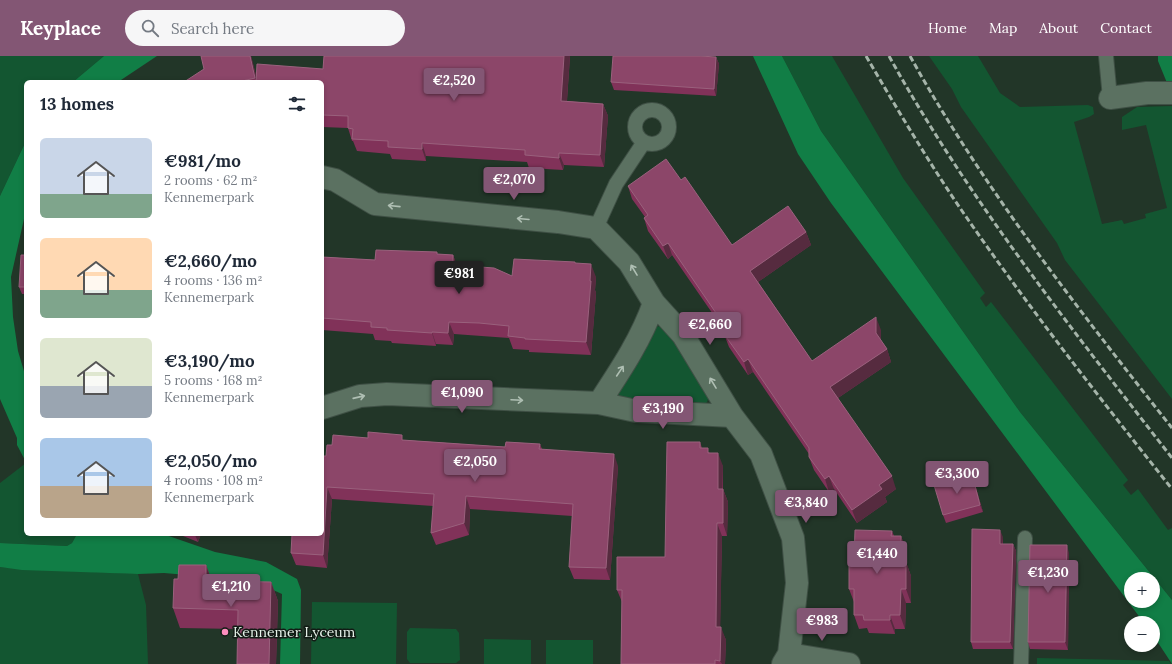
<!DOCTYPE html>
<html lang="en">
<head>
<meta charset="utf-8">
<style>
  :root { --surface:#fff; --page:#f6f6f7; --text:#1f2937; --muted:#747a83; --accent:#835674 }
  body { margin:0; font-family:Lora,serif; background:var(--page); color:var(--text); height:100vh; display:flex; flex-direction:column; font-size:15px; white-space:nowrap }
  * { box-sizing:border-box; margin:0 }
  p { font-size:13px; color:var(--muted) }
  .icon { flex:none; width:22px; height:22px; fill:none; stroke:currentColor; stroke-width:2; stroke-linecap:round; stroke-linejoin:round }
  .map { position:relative; flex:1; overflow:hidden }
  .panel { position:absolute; left:24px; top:24px; width:300px; height:456px; display:flex; flex-direction:column; background:var(--surface); border-radius:6px; box-shadow:0 2px 6px #0003 }
  .panel>* { flex:none }
  .controls { position:absolute; left:1124px; top:516px; display:grid; gap:8px }
  .controls a { display:grid; place-items:center; width:36px; height:36px; border-radius:50%; background:var(--surface); box-shadow:0 2px 6px #0003; font-size:20px }
  .price { position:absolute; translate:-50% -34px; padding:0 9px; border-radius:4px; background:var(--accent); color:#fff; font-size:13px; line-height:26px; filter:drop-shadow(0 1px 2px #0008) }
  .price::after { content:''; position:absolute; left:50%; top:24px; width:12px; height:9px; margin-left:-6px; background:inherit; clip-path:polygon(0 0,100% 0,50% 100%) }
  .price.active { background:#222; color:#fff }
  ul { padding:0; list-style:none }
  li { display:flex; align-items:center; gap:12px; height:100px; padding:0 16px }
  li span { display:grid; place-items:center; flex:none; width:112px; height:80px; border-radius:6px; color:#555 }
  li>.icon { margin-inline-start:auto }
  span .icon { width:48px; height:48px; fill:#fffc; stroke-width:1 }
  li b { font-size:17px }
  h2 { display:flex; justify-content:space-between; align-items:center; height:48px; padding:0 16px; font-size:17px }
  header { display:flex; align-items:center; gap:24px; box-sizing:border-box; height:56px; padding:0 20px; background:var(--accent); color:#fff }
  header strong { font-size:19px }
  nav { display:flex; gap:22px; margin-inline-start:auto; font-size:14px }
  .search { width:280px; height:36px; background:var(--page); display:flex; align-items:center; gap:10px; box-sizing:border-box; padding:0 14px; border-radius:22px; color:var(--muted); font-size:15px }
  .map>svg:first-child { display:block }
</style>
</head>
<body>
<header>
<strong>Keyplace</strong>
<div class="search"><svg class="icon" aria-label="search" viewBox="0 0 24 24"><circle cx="10" cy="10" r="6"/><path d="M15 15l6 6"/></svg>Search here</div>
<nav><a>Home</a><a>Map</a><a>About</a><a>Contact</a></nav>
</header>
<div class="map">
<svg width="1172" height="608" viewBox="0 0 1172 608">
  <rect width="100%" height="100%" fill="#223628"/>
  <!-- green -->
  <path fill="#135631" d="M0 0H104L73 26H26V85L0 140Z
    M782 0H832L903 122 985 237 980 242 986 251 991 246 1128 424 1123 429 1131 439 1138 433 1168 474 1172 472V544L1020 356 821 75Z
    M929 0H978L1000 37 1020 51 1088 49 1093 51 1094 58 1089 61 1074 66 1102 168 1122 164 1124 168 1146 162 1145 158 1167 152 1146 69 1122 74V61L1137 51 1172 50V343L1065 204 1057 187 961 51 952 33Z
    M661 270 667 272 710 338 707 346 703 350 623 344 619 339 618 332 642 300 654 271Z
    M26 407V478H77L72 487 67 490 0 487V427Z
    M0 511 22 513 138 518 146 549 148 608H0Z
    M312 546 397 547 396 608H311Z
    M410 572 456 573 459 577 460 604 456 607H410L407 603V576Z
    M484 583 531 584V608H484Z
    M546 584H593V608H546Z
    M1037 602 1169 605 1171 608H1037Z"/>
  <!-- water -->
  <path fill="#117e46" fill-rule="evenodd" d="M104 0H157L118 26H73Z
    M753 0H782L821 75 1020 356 1172 544V608L1153 579V567H1144L831 147 798 98ZM1131 523H1153V545H1131Z
    M1158 0H1172V39L1158 5Z
    M26 85V154L11 221 13 261 18 295 26 322V406L17 389V382L0 343V140Z
    M77 478H163L215 496 266 506 297 523 301 534 300 608H280L282 538 262 529 222 522 164 517 138 518 22 514 0 511V487L67 490 72 487Z"/>
  <g fill="none" stroke-linecap="round" stroke-linejoin="round">
    <!-- lane casing -->
    <g stroke="#3f5045" stroke-width="16">
      <path id="lane" d="M1106 0 1110 42
        M635 71a17 17 0 1 1 34 0a17 17 0 1 1-34 0Z
        M596 172 616 128 644 86
        M1021 608 1025 482"/>
    </g>
    <!-- street casing -->
    <g stroke="#3f5045" stroke-width="24">
      <path id="street" d="M1110 42 1147 37H1172
        M322 121 335 124 375 148 558 166 596 172 629 206 654 247 683 279 732 360 761 398 793 482 797 527 789 598 783 608
        M599 347C620 315 641 284 654 247
        M322 352 360 340 387 338 599 347 636 355 732 360
        M789 598 849 608"/>
    </g>
    <!-- lane -->
    <use href="#lane" stroke="#5b7161" stroke-width="14"/>
    <!-- street -->
    <use href="#street" stroke="#5b7161" stroke-width="22"/>
    <!-- rail -->
    <path stroke="#a5b4a9" stroke-width="3" stroke-dasharray="6 3" stroke-linecap="butt" d="M866 0C899 56 932 112 969 165 1033 257 1102 345 1172 433
      M889 0C969 144 1071 272 1172 402
      M910 0C984 133 1078 253 1172 372"/>
  </g>
  <!-- wall -->
  <path fill="#813259" d="M251 0 256 20 323 13 324 0H570L567 45 603 48 608 60 604 111 564 109 563 114 529 112 527 106 426 100V105L392 103 390 98 357 95 353 85H352L348 72 322 71V26H184Z
    M716 1 719 8 716 40 614 34 611 26Z
    M681 124 732 189 806 176 811 189 758 226 812 305 881 274V284L887 293 891 306 838 342 896 433 885 441 887 446 857 467 834 433 829 436 814 414 809 401V398L753 316 748 319 729 291 724 278 726 277 672 199 668 203 648 175 644 162 645 161 632 143 628 130Z
    M438 198 453 199 457 210 512 220 575 207 596 221 595 234 596 237 591 299 529 296V294L513 293 509 282 454 278 453 289 436 288V290L392 287 391 285 375 284 373 278 322 274V201L375 204Z
    M26 199V238H22L19 231Z
    M404 384 505 391 540 388 542 393 618 410 610 524 574 523 569 511 572 460 470 453 469 479 436 489 431 477 433 450 332 443 327 512 296 509 291 497 326 400 332 389Z
    M700 386 702 392 710 397 723 410V433L728 446 727 480H722L720 571 726 584 725 608H621L622 546 617 534 665 501Z
    M974 425 983 456 946 467 943 459Z
    M892 475 894 480H901L906 494V506L911 520V547H906L905 573H895V578L869 577 867 572 859 573 854 559V546L849 533Z
    M178 478H201L198 486Z
    M1003 481V488H1013L1016 495 1013 593H973L971 586Z
    M1069 497 1068 594 1030 593 1028 586Z
    M206 509 212 525 271 526 278 545 276 608H237L238 573 180 572 173 552 178 523Z"/>
  <!-- shaded-wall -->
  <path fill="#562b3f" d="M250 0H251L258 26H257L255 22Z
    M564 0H570L566 57 561 45Z
    M716 1 719 8 716 40 714 33Z
    M603 48 608 60 604 111 600 99Z
    M422 87 426 100V105L422 93Z
    M559 97 564 109 563 114 559 102Z
    M806 176 811 189 755 228 750 215Z
    M668 187 672 199 668 203 663 190Z
    M453 199 458 212 453 209Z
    M591 208 596 221 595 234 596 237 591 299 586 286Z
    M876 261 881 274V290L876 277Z
    M449 266 454 278 453 289 448 277Z
    M432 276 436 288V290L432 277Z
    M887 293 891 306 835 344 830 331Z
    M748 303 753 316 748 319 744 306Z
    M718 397 723 410 722 446 718 433Z
    M614 398 618 410 610 524 606 512Z
    M972 418 974 425 983 456 980 449Z
    M829 420 834 433 829 436 825 423Z
    M892 420 896 433 885 441 887 446 857 467 852 454 879 429Z
    M327 431 332 443 327 512 323 499Z
    M723 433 728 446 727 480 723 467Z
    M466 440 470 453 469 479 464 467Z
    M717 467 722 480 720 583 716 571Z
    M1000 474 1003 481 1002 495 1000 488Z
    M196 478H201L198 486 195 479Z
    M901 480 906 494V520L901 506Z
    M1013 488 1016 495 1013 593 1010 586Z
    M1067 489 1069 497 1068 594 1065 586Z
    M906 506 911 520V547L906 533Z
    M206 509 213 528 206 525Z
    M271 526 278 545 276 608H269Z
    M901 533 906 547 905 573 900 559Z
    M890 559 895 573V578L890 564Z
    M721 571 726 584 725 608H722L720 605Z"/>
  <!-- building -->
  <path fill="#8c4669" stroke="#9a617d" d="M201 0H250L255 22 238 26H184L204 13Z
    M324 0H564L561 45 603 48 600 99 559 97V102L525 99V94L422 87V93L388 91V85L352 83 353 73 348 72V60L322 59V26H256L257 8 323 13Z
    M613 0H700L716 1 714 33 611 26Z
    M666 103 681 124 685 121 732 189 788 150 806 176 750 215 812 305 876 261V277L887 293 830 331 892 420 879 429 882 433 852 454 829 420 825 423 809 401V392L748 303 744 306 724 278 729 276 668 187 663 190 644 162 648 159 628 130Z
    M376 194 437 196V198L453 199V209L494 212 512 220 514 203 575 206V207L591 208 590 225H591L586 286 525 283V282L508 280 509 270 479 267 449 266 448 277 432 276V277L387 274V272L371 271V266L322 262V201L375 204Z
    M21 199H26V231H19Z
    M368 376 402 379V384L505 391 506 386 540 388 539 393 614 398 606 512 569 511 573 448 466 440 464 467 431 477 434 438 327 431 323 499 291 497 292 478H322V400H326L327 389H332L333 379 368 382Z
    M667 386H700V392H708V397H718V433H723V467H717L716 571H721L720 605 715 604V608H621L622 534H617V501H665Z
    M972 418 980 449 943 459 934 429Z
    M972 473 1000 474V488H1013L1010 586H971Z
    M855 474 892 475 891 480H901V506H906V533H901L900 559H890V564H864L863 559H854V533H849V505H854Z
    M1030 489H1067L1065 586H1028Z
    M179 509H206V525L271 526 269 608H237L238 554 173 552 174 523H178Z"/>
  <!-- one-way arrows -->
  <defs><path id="oneway-shaft" d="M-6 0H5M1.5-3L5.5 0L1.5 3" fill="none" stroke-width="1.6" stroke-linecap="round" stroke-linejoin="round"/></defs>
  <g stroke="#afbfb3">
    <use href="#oneway-shaft" transform="translate(394 150) rotate(-174)"/>
    <use href="#oneway-shaft" transform="translate(523 163) rotate(-175)"/>
    <use href="#oneway-shaft" transform="translate(634 214) rotate(-121)"/>
    <use href="#oneway-shaft" transform="translate(620 315) rotate(-56)"/>
    <use href="#oneway-shaft" transform="translate(713 327) rotate(-121)"/>
    <use href="#oneway-shaft" transform="translate(359 341) rotate(-13)"/>
    <use href="#oneway-shaft" transform="translate(517 344) rotate(3)"/>
  </g>
  <!-- markers -->
  <circle fill="#fd8ebe" stroke="#121b15" stroke-width="1.5" cx="225" cy="576" r="4"/>
  <g text-anchor="middle" stroke-width="3" stroke-linejoin="round" paint-order="stroke">
    <!-- poi labels -->
    <g font-size="14" fill="#e7f3ea" stroke="#121b15" text-anchor="start">
      <text x="233" y="581">Kennemer Lyceum</text>
    </g>
  </g>
</svg>
<div class="controls">
<a>+</a>
<a>−</a>
</div>
<b class="price" style="left:454px;top:46px">€2,520</b>
<b class="price" style="left:514px;top:145px">€2,070</b>
<b class="price active" style="left:459px;top:239px">€981</b>
<b class="price" style="left:710px;top:290px">€2,660</b>
<b class="price" style="left:462px;top:358px">€1,090</b>
<b class="price" style="left:663px;top:374px">€3,190</b>
<b class="price" style="left:475px;top:427px">€2,050</b>
<b class="price" style="left:957px;top:439px">€3,300</b>
<b class="price" style="left:806px;top:468px">€3,840</b>
<b class="price" style="left:877px;top:519px">€1,440</b>
<b class="price" style="left:1048px;top:538px">€1,230</b>
<b class="price" style="left:231px;top:552px">€1,210</b>
<b class="price" style="left:822px;top:586px">€983</b>
<section class="panel">
<h2>13 homes<svg class="icon" aria-label="filters" viewBox="0 0 24 24"><path d="M4 7h16M4 17h16"/><circle cx="9" cy="7" r="2"/><circle cx="15" cy="17" r="2"/></svg></h2>
<ul>
<li><span style="background:linear-gradient(#c9d6e8 70%,#7fa58c 0)"><svg class="icon" aria-label="home" viewBox="0 0 24 24"><path d="M3 11l9-7 9 7M6 9v11h12V9"/></svg></span><div><b>€981/mo</b><p>2 rooms · 62 m²</p><p>Kennemerpark</p></div></li>
<li><span style="background:linear-gradient(#ffd9b3 65%,#7fa58c 0)"><svg class="icon" aria-label="home" viewBox="0 0 24 24"><path d="M3 11l9-7 9 7M6 9v11h12V9"/></svg></span><div><b>€2,660/mo</b><p>4 rooms · 136 m²</p><p>Kennemerpark</p></div></li>
<li><span style="background:linear-gradient(#dfe7d0 60%,#9aa5b1 0)"><svg class="icon" aria-label="home" viewBox="0 0 24 24"><path d="M3 11l9-7 9 7M6 9v11h12V9"/></svg></span><div><b>€3,190/mo</b><p>5 rooms · 168 m²</p><p>Kennemerpark</p></div></li>
<li><span style="background:linear-gradient(#a9c7e8 60%,#b9a48a 0)"><svg class="icon" aria-label="home" viewBox="0 0 24 24"><path d="M3 11l9-7 9 7M6 9v11h12V9"/></svg></span><div><b>€2,050/mo</b><p>4 rooms · 108 m²</p><p>Kennemerpark</p></div></li>
</ul>
</section>
</div>
</body>
</html>
